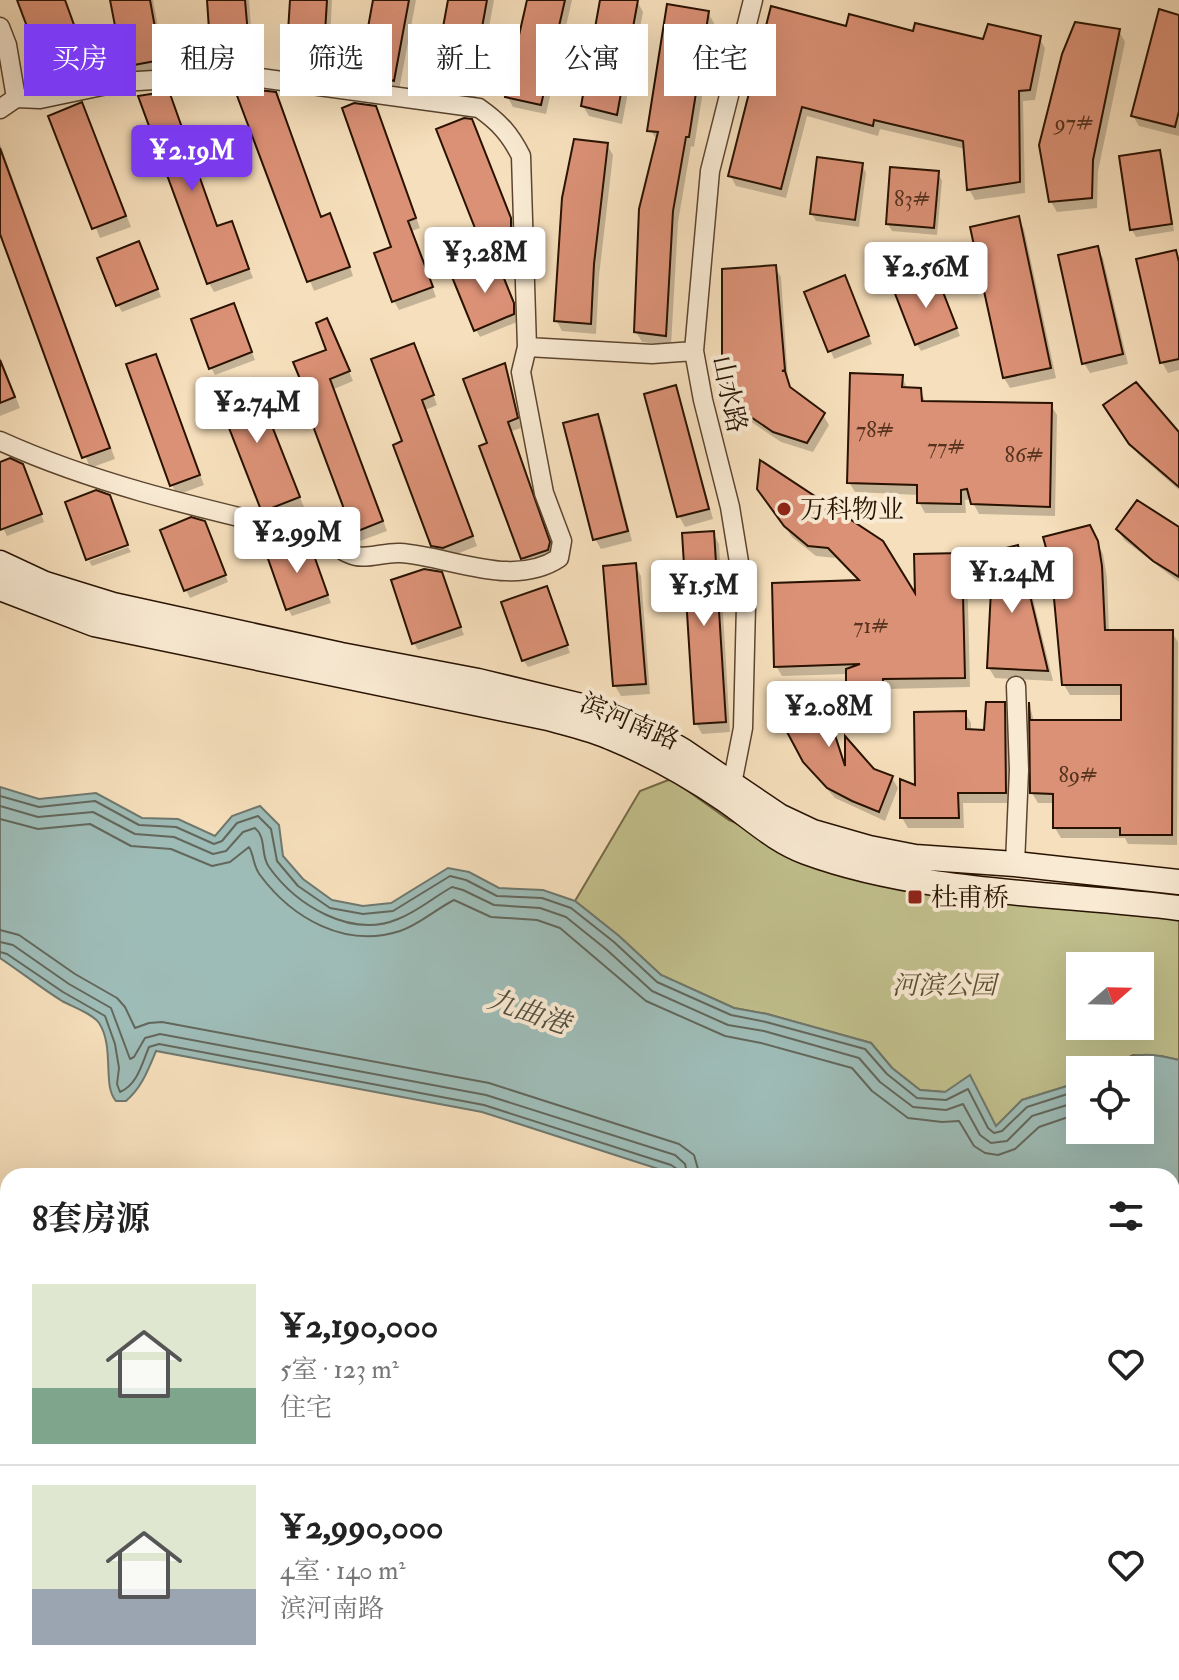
<!DOCTYPE html>
<html lang="zh">
<head>
<meta charset="utf-8">
<style>
  :root { --surface:#fff; --page:#f6f6f6; --text:#222; --muted:#767676; --line:#e0e0e0; --accent:#7c3aed }
  body { margin:0; font-family:"IM FELL Double Pica","Noto Serif SC",serif; background:var(--page); color:var(--text); height:100vh; display:flex; flex-direction:column; font-size:30px; white-space:nowrap }
  * { box-sizing:border-box; margin:0 }
  p { font-size:26px; color:var(--muted) }
  .icon { flex:none; width:44px; height:44px; fill:none; stroke:currentColor; stroke-width:2; stroke-linecap:round; stroke-linejoin:round }
  .map { position:relative; flex:1; overflow:hidden }
  .side { position:absolute; left:0px; top:1168px; width:1180px; height:512px; display:flex; flex-direction:column; background:var(--surface); border-radius:24px 24px 0 0; box-shadow:0 8px 32px #0002 }
  .side>* { flex:none }
  .top-card { position:absolute; left:24px; top:24px; width:1132px; height:72px; display:flex; gap:16px }
  .needle { width:52px; rotate:70deg }
  .fabs { position:absolute; left:1066px; top:952px; display:grid; gap:16px }
  .fabs a { display:grid; place-items:center; width:88px; height:88px; border-radius:0px; background:var(--surface); box-shadow:0 8px 32px #0002; font-size:40px }
  .price { position:absolute; translate:-50% -68px; padding:0 18px; border-radius:8px; background:#fff; color:#222; font-size:26px; line-height:52px; filter:drop-shadow(0 2px 4px #0008) }
  .price::after { content:''; position:absolute; left:50%; top:48px; width:24px; height:18px; margin-left:-12px; background:inherit; clip-path:polygon(0 0,100% 0,50% 100%) }
  .price.on { background:var(--accent); color:#fff }
  ul { padding:0; list-style:none }
  li { display:flex; align-items:center; gap:24px; height:200px; padding:0 32px }
  li+li { border-top:2px solid var(--line) }
  li span { display:grid; place-items:center; flex:none; width:224px; height:160px; border-radius:0px; color:#555 }
  li>.icon { margin-inline-start:auto }
  span .icon { width:96px; height:96px; fill:#fffc; stroke-width:1 }
  li b { font-size:34px }
  h2 { display:flex; justify-content:space-between; align-items:center; height:96px; padding:0 32px; font-size:34px }
  .tag { padding:0 28px; border-radius:0px; background:var(--surface); box-shadow:0 8px 32px #0002; font-size:28px; line-height:72px }
  .tag.on { background:var(--accent); color:#fff }
  .map>svg:first-child { display:block }
</style>
</head>
<body>
<div class="map">
<svg width="1179" height="1680" viewBox="0 0 1179 1680">
  <rect width="100%" height="100%" fill="#f6dfbc"/>
  <filter id="stains"><feTurbulence type="fractalNoise" baseFrequency=".0025" numOctaves="4"/><feColorMatrix values="0 0 0 0 .2 0 0 0 0 .09 0 0 0 0 .02 0 0 0 .5 -.17"/></filter>
  <radialGradient id="worn" r=".72"><stop offset=".6" stop-color="#630" stop-opacity="0"/><stop offset="1" stop-color="#630" stop-opacity=".3"/></radialGradient>
  <!-- green -->
  <path fill="#c1c08d" stroke="#746946" stroke-width="2" fill-rule="evenodd" d="M671 779 729 820 881 884 1179 913V1060L1161 1056 1133 1055 1103 1070H1080V1082L1022 1100 996 1127 945 1092 920 1090 892 1068 871 1043 767 1014 734 1008 661 975 619 936 575 901 640 791ZM1080 966H1140V1026H1080Z"/>
  <!-- water -->
  <path fill="#9ebcb7" stroke="#6f786e" stroke-width="2" d="M0 787 39 799 96 793 142 818 178 819 215 836 232 816 260 806 279 825 283 856 303 879 332 900 363 906 391 903 448 868 469 872 499 888 543 890 575 901 619 936 661 975 734 1008 767 1014 871 1043 892 1068 920 1090 945 1092 970 1075 996 1126 1022 1100 1080 1082V1130H1140V1070H1103C1136 1053 1142 1051 1179 1060V1267L1172 1264V1176H680L482 1112 156 1051C148 1070 142 1087 126 1101H116C102 1086 115 1047 99 1023 93 1014 73 1007 62 1001 41 988 21 972 0 958Z"/>
  <!-- shadow -->
  <path fill="#0003" d="M19 0H65L95 80 56 94Z
    M112 0H153L166 70 131 77 125 66Z
    M209 0H249L254 67 219 69 213 59Z
    M292 0H332L328 76 294 74 288 63Z
    M375 0H416L399 90 368 81 362 71Z
    M450 0H494L475 103 440 97 434 86Z
    M529 0H572L546 114 513 107 507 96Z
    M603 0 637 1 643 12 622 124 589 116 583 106Z
    M708 13 714 23 694 147 691 146 678 222 671 346 642 342 636 332 658 141 650 130Z
    M1179 17V136L1139 126 1133 116Z
    M848 28 985 41 1039 38 1045 48 1035 100 1023 101 1025 193 975 200 969 189 966 149 880 129 878 136 807 116 786 198 736 186 730 175Z
    M1119 31 1125 42 1098 171 1097 208 1057 212 1051 202Z
    M238 94 280 104 322 218 329 216 335 225 353 276 314 291Z
    M173 103 218 228 231 223 253 278 214 292 209 283Z
    M87 115 131 227 100 238 51 117Z
    M380 118 420 228 412 231 436 297 399 310 394 301V248Z
    M471 121 516 230V245L490 255 484 245Z
    M0 144 115 459 90 468 0 229Z
    M607 145 613 155 599 276 596 334 562 331 556 320Z
    M1159 152 1163 159 1174 231 1136 237 1132 230Z
    M862 165 866 173 859 227 816 221 812 214Z
    M938 173 942 181 937 235 892 231 888 224Z
    M1018 218 1024 229 1056 378 1010 388 1004 378 973 228Z
    M1097 248 1103 258 1128 364 1090 373 1084 363Z
    M143 251 161 297 122 312 118 305Z
    M1175 252 1179 259V370L1168 373 1162 362Z
    M775 267 781 277 788 381 792 391 823 415 829 425 813 452 781 442 747 419 741 408Z
    M499 269 517 312V322L480 337 476 330Z
    M939 284 960 336 921 351 917 344Z
    M848 285 872 344 834 359 807 293Z
    M237 313 255 360 215 375 211 368Z
    M332 330 353 381 334 389 387 531 360 541 314 409Z
    M418 355 437 405 425 410 477 546 449 557 439 555 433 545 405 442Z
    M155 356 204 485 177 495 172 485Z
    M0 357 20 408 0 416Z
    M504 365 509 375 521 428 512 431 554 553 528 567 523 558 489 444Z
    M902 377 908 390H920L926 403 1051 405 1057 415 1055 516 979 514 971 499 965 500 966 513H925L919 502V495L855 492 849 482Z
    M252 380 304 507 269 519 263 509Z
    M675 388 680 398 713 519 685 527 679 516 647 396Z
    M1111 415 1179 434V490L1138 454Z
    M597 416 603 426 632 541 601 549 595 539Z
    M0 464 26 473 44 522 7 536 0 522Z
    M766 499 917 600 961 555 967 565 970 687 888 689V695L854 692 848 682V674L782 676 776 666 859 582 836 558 816 556 792 537Z
    M1089 527 1103 554 1107 578 1109 632H1172L1178 642 1177 845 1128 844 1125 838H1061L1055 828V803H1038L1032 793 1031 710 1034 722H1123V695H1070L1064 685Z
    M1118 529 1179 531V582L1124 540Z
    M208 531 228 582 190 598 186 590Z
    M713 533 719 544 730 732 702 734 696 723Z
    M128 547 131 552 92 566 89 561Z
    M310 548 331 603 292 616 288 609Z
    M1017 548 1023 558 1053 681 995 678 989 668 993 590Z
    M635 565 641 576 650 694 621 696 615 686Z
    M441 574 464 635 418 650 414 643Z
    M550 596 570 653 528 667 523 660Z
    M819 690 825 701 846 767 873 770 892 778 898 788 885 821 835 798 812 772 773 701Z
    M1003 704 1009 714 1011 803H963L964 828H908L902 818 917 788 965 713 971 723V731L986 732Z"/>
  <g fill="none" stroke-linecap="round" stroke-linejoin="round">
    <!-- shore -->
    <path stroke="#63675c" stroke-width="2" d="M0 796 39 807 95 801 139 825 176 827 214 844 222 841 237 823 258 816 271 829 277 861 298 886 330 908 363 914 393 911 450 876 466 880 497 896 542 898 571 908 614 942 657 982 731 1015 766 1022 865 1049 887 1074 917 1098 946 1100 968 1089 988 1128 994 1133 1002 1131 1027 1107 1080 1090
      M0 806 38 817 93 812 135 834 174 837 213 854 226 851 243 832 255 828C267 838 260 855 269 867 296 905 351 939 398 919 417 912 434 897 452 887L463 890 494 905 540 908 566 917 607 950 652 991 728 1025 764 1031 859 1058 880 1082 913 1107 946 1110 963 1104 980 1135 991 1143 1007 1141 1032 1116 1080 1101
      M0 819 38 829 90 824 131 846 171 849 212 866 230 862 249 847C254 855 253 866 260 875 292 918 345 949 400 931 419 925 436 909 454 900L491 917 537 920 560 928 646 1001 725 1036 761 1043 852 1068 872 1091 908 1118 942 1122 959 1121 974 1146 985 1153 998 1155 1015 1149 1039 1127 1080 1113
      M0 930 19 935 75 974 117 998 125 1007 135 1028 149 1023 162 1022 489 1083 679 1144 694 1155 700 1176
      M0 942 13 945 69 984 111 1008 130 1059 134 1057 145 1038 160 1034 486 1095 675 1155 685 1164 688 1176
      M0 952 7 954 63 992 105 1016 115 1044 119 1068 117 1084 120 1092C138 1084 142 1063 149 1047L159 1044 484 1105 671 1165 677 1169 678 1176"/>
  </g>
  <!-- building -->
  <path fill="#db9176" stroke="#281200" stroke-width="2" d="M17 0H65L90 69 49 85Z
    M110 0H150L161 60 123 67Z
    M207 0H245L250 58 211 59Z
    M290 0H327L323 66 286 64Z
    M373 0H409L394 81 360 71Z
    M448 0H487L470 94 432 87Z
    M527 0H565L541 105 505 97Z
    M600 0H638L617 115 581 106Z
    M667 4 709 11 689 137H686L673 211 666 336 634 332 639 209 658 132 647 131Z
    M771 6 846 26 849 14 913 31 915 23 983 39 988 24 1041 36 1030 90 1019 91 1020 182 967 190 963 141 874 120 873 126 802 107 781 189 728 176Z
    M1159 9 1179 15V111L1175 127 1131 116Z
    M1075 22 1120 29 1093 160 1092 198 1049 202 1039 145 1062 54Z
    M249 89 276 92 321 217 330 213 350 267 307 282 236 93Z
    M169 91 217 226 232 221 249 269 207 284 138 96Z
    M82 102 126 216 92 229 48 116Z
    M354 103 376 106 416 218 408 221 433 287 392 302 374 253 391 247 342 108Z
    M464 118 472 119 511 218V234L482 246 436 129Z
    M574 139 608 143 594 264 591 324 554 321 562 198Z
    M0 148 110 448 82 458 0 234Z
    M1160 150 1172 224 1130 230 1119 156Z
    M817 157 863 163 855 220 810 214Z
    M890 167 939 171 934 228 886 224Z
    M1019 216 1051 368 1003 378 970 227Z
    M139 241 158 289 116 306 97 258Z
    M1098 246 1123 354 1082 364 1058 255Z
    M1176 250 1179 262V359L1160 363 1136 259Z
    M496 259 514 303V314L474 331 452 277Z
    M776 265 785 370 782 371H785L790 387 825 413 807 443 773 432 739 409 722 371V269Z
    M936 274 957 328 915 345 894 291Z
    M845 275 869 336 828 352 804 292Z
    M234 303 252 352 209 369 191 319Z
    M327 318 350 371 330 379 383 521 353 533 307 410 312 408 293 362 326 350 316 323Z
    M414 343 434 395 422 400 473 536 443 548 431 546 393 445 402 441 371 359Z
    M156 354 200 475 170 486 126 364Z
    M0 360 15 397 0 403Z
    M505 363 518 418 508 422 550 542 548 550 521 559 479 446 487 443 463 379Z
    M850 373 903 375 902 387 921 388 922 401 1052 403 1050 507 971 504 967 489 961 490V504L917 503V485L847 483Z
    M253 378 300 497 264 511 261 510 215 392Z
    M1136 382 1179 432V487L1129 444 1103 405Z
    M676 385 709 509 677 517 644 394Z
    M598 414 628 531 593 540 563 423Z
    M10 458 23 464 42 514 0 530V462Z
    M760 460 883 541 915 593 914 554 962 553 965 678 883 679V686L846 682V669L860 664 774 667 772 583 859 580 828 548 808 546 784 526 757 489Z
    M96 490 110 495 128 545 86 560 65 502Z
    M1137 500 1179 527V577L1153 561 1116 529Z
    M191 517 205 521 226 575 184 591 160 530Z
    M1090 525 1098 541 1102 566 1105 630H1173L1172 835H1120V828H1053V794L1030 793 1029 702 1030 720H1121V685H1062L1051 566 1043 537Z
    M714 531 726 722 694 724 682 533Z
    M295 543 311 547 328 595 286 610 266 553Z
    M1018 545 1048 671 987 668 991 590 982 554Z
    M636 563 646 684 613 686 603 566Z
    M424 569 442 572 461 627 412 644 391 580Z
    M547 586 568 645 522 661 501 602Z
    M811 683 820 689 845 766V736L874 769 893 776 879 812 852 801 827 788 803 762 770 700Z
    M986 702H1005L1006 793H958L959 818H900V779L915 785 914 712 966 711V729L984 730Z"/>
  <g fill="none" stroke-linecap="round" stroke-linejoin="round">
    <!-- street casing -->
    <g stroke="#5c452f" stroke-width="21">
      <path id="street" d="M0 27 7 45 16 98
        M0 109 16 98 40 99 121 82 238 75 479 108C499 122 510 134 521 156L527 347 521 372 544 493 562 541 559 558C512 589 450 556 400 553 385 552 369 559 356 556 344 553 338 548 331 539 219 512 106 489 0 441
        M527 347 652 354 694 351
        M727 795 732 784 743 728 746 605 730 507 703 400 694 351 710 171 753 0
        M1015 864 1019 770 1016 686"/>
    </g>
    <!-- secondary casing -->
    <g stroke="#281200" stroke-width="27">
      <path id="secondary" d="M0 563 45 584 113 605 341 655 478 681 598 710 645 729 683 751 779 816 813 832 869 848 915 857 1015 864 1179 882
        M0 588 94 624 548 718C569 724 592 729 612 738 651 754 690 776 724 799 752 818 774 840 806 852 920 894 1058 893 1179 908"/>
    </g>
    <!-- primary casing -->
    <g stroke="#281200" stroke-width="31">
      <path id="primary" d="M0 1543 8 1545
        M0 1589 8 1591
        M0 1647H8
        M1008 1672 1127 1680
        M142 1680 222 1676 274 1680"/>
    </g>
    <!-- street -->
    <use href="#street" stroke="#f9ead3" stroke-width="18"/>
    <!-- secondary -->
    <use href="#secondary" stroke="#f9ead3" stroke-width="24"/>
    <!-- primary -->
    <use href="#primary" stroke="#ebc07e" stroke-width="28"/>
  </g>
  <!-- markers -->
  <g fill="#8f2418" stroke="#f9ead3" stroke-width="3">
    <circle cx="784" cy="509" r="8"/>
    <rect x="907" y="889" width="16" height="16" rx="4"/>
  </g>
  <g text-anchor="middle" stroke-width="8" stroke-linejoin="round" paint-order="stroke">
    <!-- number labels -->
    <g font-size="22" fill="#55321e">
      <text x="1074" y="130">97#</text>
      <text x="912" y="206">83#</text>
      <text x="875" y="437">78#</text>
      <text x="946" y="454">77#</text>
      <text x="1024" y="462">86#</text>
      <text x="871" y="633">71#</text>
      <text x="1078" y="782">89#</text>
    </g>
    <!-- street labels -->
    <g font-size="26" fill="#281200" stroke="#f9ead3">
      <text transform="translate(730 394) rotate(78)" y="9">山水路</text>
      <text transform="translate(630 721) rotate(23)" y="9">滨河南路</text>
    </g>
    <!-- poi labels -->
    <g font-size="26" fill="#281200" stroke="#f9ead3" text-anchor="start">
      <text x="800" y="518">万科物业</text>
      <text x="931" y="906">杜甫桥</text>
    </g>
    <!-- park labels -->
    <g font-size="26" font-style="italic" fill="#5e4f31" stroke="#f9ead3">
      <text x="944" y="994">河滨公园</text>
    </g>
    <!-- water labels -->
    <g font-size="28" font-style="italic" fill="#514e40" stroke="#f9ead3">
      <text transform="translate(529 1011) rotate(19)" y="10">九曲港</text>
    </g>
  </g>
  <rect width="100%" height="100%" filter="url(#stains)"/>
  <rect width="100%" height="100%" fill="url(#worn)"/>
</svg>
<div class="fabs">
<a><svg class="needle" viewBox="-14 -14 28 28"><path d="M0-13l5 13h-10z" fill="#e53935"/><path d="M0 13l5-13h-10z" fill="#767676"/></svg></a>
<a><svg class="icon" aria-label="locate" viewBox="0 0 24 24"><circle cx="12" cy="12" r="6"/><path d="M12 2v4M12 18v4M2 12h4M18 12h4"/></svg></a>
</div>
<b class="price on" style="left:192px;top:193px">¥2.19M</b>
<b class="price" style="left:485px;top:295px">¥3.28M</b>
<b class="price" style="left:926px;top:310px">¥2.56M</b>
<b class="price" style="left:257px;top:445px">¥2.74M</b>
<b class="price" style="left:297px;top:575px">¥2.99M</b>
<b class="price" style="left:1012px;top:615px">¥1.24M</b>
<b class="price" style="left:704px;top:628px">¥1.5M</b>
<b class="price" style="left:829px;top:749px">¥2.08M</b>
<div class="top-card">
<a class="tag on">买房</a>
<a class="tag">租房</a>
<a class="tag">筛选</a>
<a class="tag">新上</a>
<a class="tag">公寓</a>
<a class="tag">住宅</a>
</div>
<section class="side">
<h2>8套房源<svg class="icon" aria-label="filters" viewBox="0 0 24 24"><path d="M4 7h16M4 17h16"/><circle cx="9" cy="7" r="2"/><circle cx="15" cy="17" r="2"/></svg></h2>
<ul>
<li><span style="background:linear-gradient(#dfe7d0 65%,#7fa58c 0)"><svg class="icon" aria-label="home" viewBox="0 0 24 24"><path d="M3 11l9-7 9 7M6 9v11h12V9"/></svg></span><div><b>¥2,190,000</b><p>5室 · 123 m²</p><p>住宅</p></div><svg class="icon" aria-label="heart" viewBox="0 0 24 24"><path d="M12 20l-8-8c-3-5 5-10 8-4 3-6 11-1 8 4z"/></svg></li>
<li><span style="background:linear-gradient(#dfe7d0 65%,#9aa5b1 0)"><svg class="icon" aria-label="home" viewBox="0 0 24 24"><path d="M3 11l9-7 9 7M6 9v11h12V9"/></svg></span><div><b>¥2,990,000</b><p>4室 · 140 m²</p><p>滨河南路</p></div><svg class="icon" aria-label="heart" viewBox="0 0 24 24"><path d="M12 20l-8-8c-3-5 5-10 8-4 3-6 11-1 8 4z"/></svg></li>
</ul>
</section>
</div>
</body>
</html>
